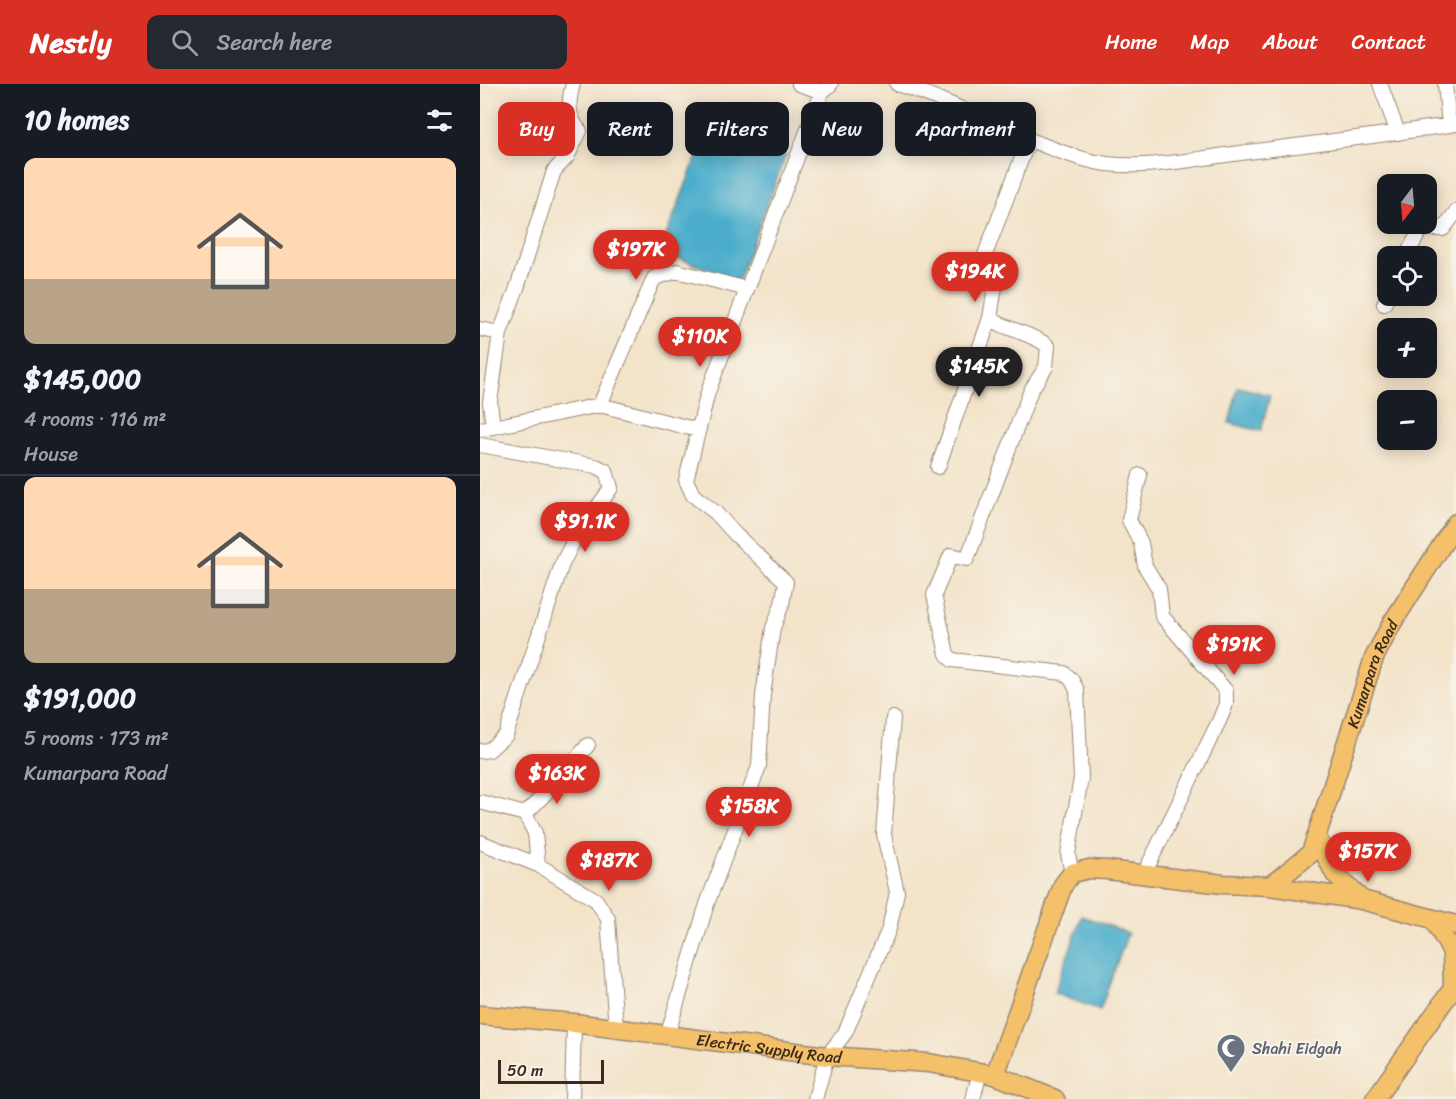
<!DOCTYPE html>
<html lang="en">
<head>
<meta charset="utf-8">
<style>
  :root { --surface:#171b24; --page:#242831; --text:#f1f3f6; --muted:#9ea1a6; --line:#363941; --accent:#d93025 }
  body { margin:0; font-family:Sriracha,sans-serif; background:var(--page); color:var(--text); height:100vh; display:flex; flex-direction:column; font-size:22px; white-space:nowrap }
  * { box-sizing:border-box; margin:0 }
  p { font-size:20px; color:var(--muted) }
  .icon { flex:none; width:33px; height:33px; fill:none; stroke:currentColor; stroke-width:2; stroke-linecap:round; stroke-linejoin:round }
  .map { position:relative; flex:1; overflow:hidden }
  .drawer { display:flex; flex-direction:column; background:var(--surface); width:480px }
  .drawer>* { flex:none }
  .hud { position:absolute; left:18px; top:18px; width:570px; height:54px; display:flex; gap:12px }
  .needle { width:39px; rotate:196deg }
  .buttons { position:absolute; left:897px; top:90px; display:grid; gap:12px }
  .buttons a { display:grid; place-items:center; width:60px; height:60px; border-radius:12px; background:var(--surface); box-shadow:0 3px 15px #0003; font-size:30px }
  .scale { position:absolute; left:18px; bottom:15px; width:106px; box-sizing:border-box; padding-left:6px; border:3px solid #3b2a1e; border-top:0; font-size:16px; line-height:21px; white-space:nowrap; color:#3b2a1e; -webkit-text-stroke:4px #f7f3e8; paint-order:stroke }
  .price { position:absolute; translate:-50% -51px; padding:0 14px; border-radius:21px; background:var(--accent); color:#fff; font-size:20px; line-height:39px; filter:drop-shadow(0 2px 3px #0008) }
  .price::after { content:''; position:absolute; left:50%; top:36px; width:18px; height:14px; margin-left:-9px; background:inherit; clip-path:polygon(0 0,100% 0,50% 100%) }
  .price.on { background:#222; color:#fff }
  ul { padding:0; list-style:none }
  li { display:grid; align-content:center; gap:12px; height:318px; padding:0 24px }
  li+li { border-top:2px solid var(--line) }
  li span { display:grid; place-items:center; height:186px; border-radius:12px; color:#555 }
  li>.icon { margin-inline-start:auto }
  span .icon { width:108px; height:108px; fill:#fffc; stroke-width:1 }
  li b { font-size:26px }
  h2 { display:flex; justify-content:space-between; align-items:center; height:72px; padding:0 24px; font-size:26px }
  .tag { padding:0 21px; border-radius:12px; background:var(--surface); box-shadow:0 3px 15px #0003; font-size:21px; line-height:54px }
  .tag.on { background:var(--accent); color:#fff }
  header { display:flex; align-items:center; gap:36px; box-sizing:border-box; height:84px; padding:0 30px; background:var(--accent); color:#fff }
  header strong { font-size:28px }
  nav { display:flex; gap:33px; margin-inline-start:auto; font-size:21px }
  .search { width:420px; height:54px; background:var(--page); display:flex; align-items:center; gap:15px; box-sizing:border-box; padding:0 21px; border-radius:12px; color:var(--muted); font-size:22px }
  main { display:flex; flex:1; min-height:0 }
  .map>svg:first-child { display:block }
</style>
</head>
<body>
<header>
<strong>Nestly</strong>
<div class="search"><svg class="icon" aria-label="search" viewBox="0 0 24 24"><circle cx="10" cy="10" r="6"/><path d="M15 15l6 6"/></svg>Search here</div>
<nav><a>Home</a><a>Map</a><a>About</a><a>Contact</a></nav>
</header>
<main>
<section class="drawer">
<h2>10 homes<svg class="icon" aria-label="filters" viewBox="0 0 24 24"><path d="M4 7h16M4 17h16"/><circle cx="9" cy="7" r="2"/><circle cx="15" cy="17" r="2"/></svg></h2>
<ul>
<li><span style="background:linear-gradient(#ffd9b3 65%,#b9a48a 0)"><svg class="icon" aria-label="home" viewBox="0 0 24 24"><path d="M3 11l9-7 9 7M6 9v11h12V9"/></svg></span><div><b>$145,000</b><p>4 rooms · 116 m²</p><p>House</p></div></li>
<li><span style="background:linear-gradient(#ffd9b3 60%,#b9a48a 0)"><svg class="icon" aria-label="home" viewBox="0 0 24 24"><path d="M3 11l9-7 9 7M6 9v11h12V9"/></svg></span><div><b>$191,000</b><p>5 rooms · 173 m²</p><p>Kumarpara Road</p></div></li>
</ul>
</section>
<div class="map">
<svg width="976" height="1015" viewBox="0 0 976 1015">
  <rect width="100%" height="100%" fill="#f7f3e8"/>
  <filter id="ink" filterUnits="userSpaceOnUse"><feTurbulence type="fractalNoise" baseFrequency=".0167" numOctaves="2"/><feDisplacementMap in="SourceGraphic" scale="12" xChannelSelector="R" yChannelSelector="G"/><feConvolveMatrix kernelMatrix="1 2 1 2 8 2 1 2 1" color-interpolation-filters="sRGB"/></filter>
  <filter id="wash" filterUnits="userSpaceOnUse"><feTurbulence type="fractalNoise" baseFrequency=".008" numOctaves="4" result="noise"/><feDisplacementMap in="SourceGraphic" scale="24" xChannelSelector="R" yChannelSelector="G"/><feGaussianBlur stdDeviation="1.35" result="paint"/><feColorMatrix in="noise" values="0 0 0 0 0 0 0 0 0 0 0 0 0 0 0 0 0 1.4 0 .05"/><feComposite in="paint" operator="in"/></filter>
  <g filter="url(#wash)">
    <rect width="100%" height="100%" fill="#f3e3c9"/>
    <!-- water -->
    <path fill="#4cadcb" stroke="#446c74" stroke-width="1.5" d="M229 41 306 71 258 197 180 167Z
      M758 303 790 311 781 347 749 339Z
      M602 832 648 849 620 926 574 909Z"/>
  </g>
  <g filter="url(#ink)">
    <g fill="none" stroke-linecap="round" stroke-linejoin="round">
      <!-- minor casing -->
      <g stroke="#978674" stroke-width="16">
        <path id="minor" d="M319 0 342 8 351 0
          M417 0C482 20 541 58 607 76 651 89 714 75 760 69 832 60 904 51 976 40
          M900 0 918 49
          M965 0 969 41
          M549 55 503 176 504 180 515 189 516 197 510 234C528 247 550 248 568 262L566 283 551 306 487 475 471 471 454 511 467 570 472 576 584 589 591 595 597 606 601 694 588 770 592 789
          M926 172 941 145H963L976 128
          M904 220 908 212
          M0 245 20 249
          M120 321 174 194 197 187 267 205
          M13 343 120 321 218 346
          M0 345 13 343 10 318 20 249 37 204 74 87 87 73 100 47C87 33 88 18 93 0
          M0 361 116 382 126 387 131 404 94 456 82 480 26 651 9 666 0 667
          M458 383 510 234
          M660 391 649 436 661 459 665 482 679 505 682 532 746 607V620L740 635 664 790
          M0 718 45 730
          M0 758 58 781 116 816 128 835 136 945
          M58 781 55 749 45 730 73 702 108 661
          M187 952 227 820 279 682 283 611 293 544 302 520 306 498 255 450 236 429 213 411 206 396 228 308 342 8
          M92 1015 94 939
          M335 1015 347 972 365 949 409 845 417 808 404 751 413 634
          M493 1015 500 988"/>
      </g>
      <!-- major casing -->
      <g stroke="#978674" stroke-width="21">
        <g id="major">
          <path d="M837 754 855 790 882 816"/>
          <path id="s1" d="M790 802 831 769 894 574 912 539 976 439"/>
          <path d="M953 835 972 868 973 902"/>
          <path id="s2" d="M0 931 94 939 347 972 449 979 515 991 575 1015"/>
          <path d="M515 991 583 801 592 789 609 785 627 786 743 800 790 802 882 816 976 841"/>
          <path d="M895 1015 976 900"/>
        </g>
      </g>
      <!-- minor -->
      <use href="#minor" stroke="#fff" stroke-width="14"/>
      <!-- major -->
      <use href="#major" stroke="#f4c16a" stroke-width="18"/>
    </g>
  </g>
  <!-- icons -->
  <defs>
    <g id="mosque-pin" transform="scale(1.5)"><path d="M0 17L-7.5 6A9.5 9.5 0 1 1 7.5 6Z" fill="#6b7280" stroke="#f7f3e8"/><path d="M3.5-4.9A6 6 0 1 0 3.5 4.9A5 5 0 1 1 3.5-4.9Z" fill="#fff"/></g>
  </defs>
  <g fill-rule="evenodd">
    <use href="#mosque-pin" x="751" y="964"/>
  </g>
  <g text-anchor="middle" stroke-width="4.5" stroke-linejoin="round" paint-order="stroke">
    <!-- street labels -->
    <g font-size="16" fill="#3b2a1e" stroke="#f7f3e8">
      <text dy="6" stroke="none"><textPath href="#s1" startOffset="242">Kumarpara Road</textPath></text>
      <text dy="6" stroke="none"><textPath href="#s2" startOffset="291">Electric Supply Road</textPath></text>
    </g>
    <!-- worship labels -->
    <g font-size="16" fill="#5b616d" stroke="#f7f3e8" text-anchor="start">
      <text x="772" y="970">Shahi Eidgah</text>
    </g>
  </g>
</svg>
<div class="buttons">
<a><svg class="needle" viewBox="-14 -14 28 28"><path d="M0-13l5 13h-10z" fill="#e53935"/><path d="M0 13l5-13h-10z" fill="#9ea1a6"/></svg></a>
<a><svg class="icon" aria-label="locate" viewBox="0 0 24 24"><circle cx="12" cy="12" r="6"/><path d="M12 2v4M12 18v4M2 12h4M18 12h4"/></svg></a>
<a>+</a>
<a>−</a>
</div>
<div class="scale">50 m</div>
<b class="price" style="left:156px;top:197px">$197K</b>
<b class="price" style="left:495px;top:219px">$194K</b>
<b class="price" style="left:220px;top:284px">$110K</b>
<b class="price on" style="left:499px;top:314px">$145K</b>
<b class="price" style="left:105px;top:469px">$91.1K</b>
<b class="price" style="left:754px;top:592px">$191K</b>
<b class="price" style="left:77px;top:721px">$163K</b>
<b class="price" style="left:269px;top:754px">$158K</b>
<b class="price" style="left:888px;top:799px">$157K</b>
<b class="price" style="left:129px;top:808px">$187K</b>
<div class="hud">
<a class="tag on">Buy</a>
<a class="tag">Rent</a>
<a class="tag">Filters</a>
<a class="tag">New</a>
<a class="tag">Apartment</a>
</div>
</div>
</main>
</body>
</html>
